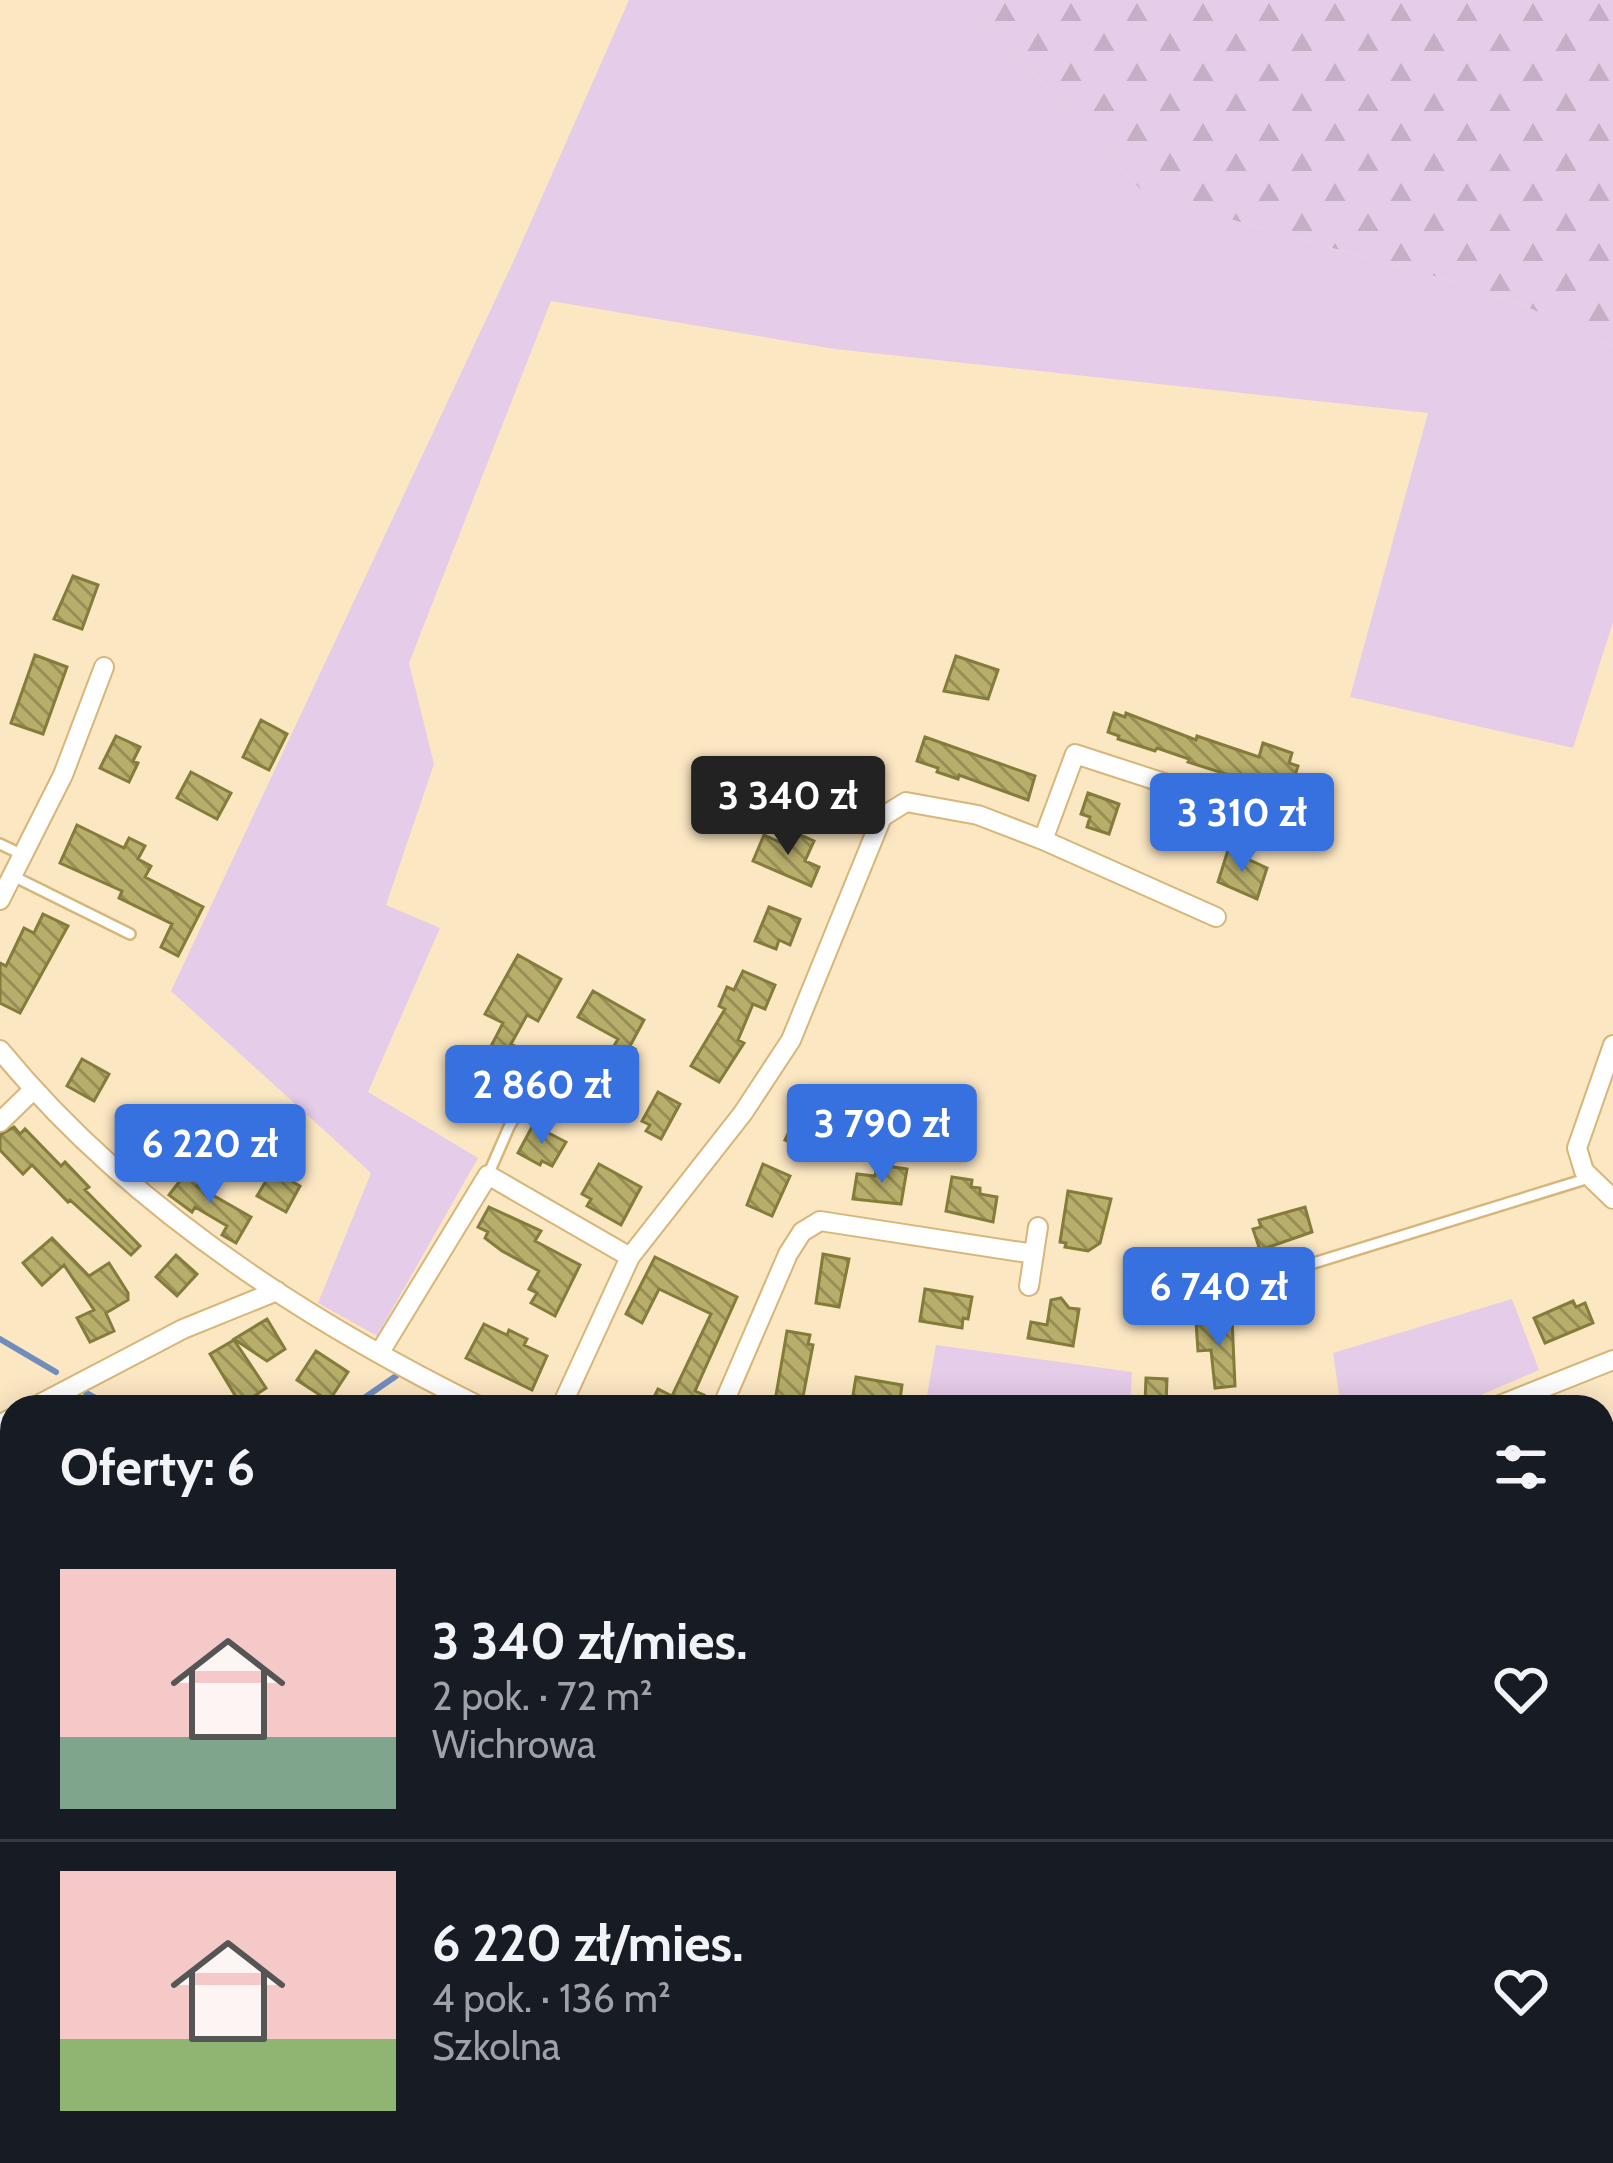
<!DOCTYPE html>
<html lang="pl">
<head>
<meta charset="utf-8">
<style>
  :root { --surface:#171b24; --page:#20242c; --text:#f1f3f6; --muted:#9ea1a6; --line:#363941; --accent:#3770df }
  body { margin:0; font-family:Cabin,sans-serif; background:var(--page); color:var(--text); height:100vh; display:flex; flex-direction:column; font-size:45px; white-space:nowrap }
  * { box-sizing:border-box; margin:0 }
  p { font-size:39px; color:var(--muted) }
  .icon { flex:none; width:66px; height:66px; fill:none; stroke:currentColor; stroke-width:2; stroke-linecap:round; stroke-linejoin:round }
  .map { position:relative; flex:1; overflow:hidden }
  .side { position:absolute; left:0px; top:1395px; width:1614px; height:768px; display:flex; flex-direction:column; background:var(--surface); border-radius:36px 36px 0 0; box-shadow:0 6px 30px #0003 }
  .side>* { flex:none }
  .price { position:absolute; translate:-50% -102px; padding:0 27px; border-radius:12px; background:var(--accent); color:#fff; font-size:39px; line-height:78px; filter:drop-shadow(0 3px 6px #0008) }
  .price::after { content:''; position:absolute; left:50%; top:72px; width:36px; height:27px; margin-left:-18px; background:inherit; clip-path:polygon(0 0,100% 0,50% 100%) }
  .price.on { background:#222; color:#fff }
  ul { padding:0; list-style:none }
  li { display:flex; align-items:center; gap:36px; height:300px; padding:0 60px }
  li+li { border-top:3px solid var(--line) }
  li span { display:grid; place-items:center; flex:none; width:336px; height:240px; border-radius:0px; color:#555 }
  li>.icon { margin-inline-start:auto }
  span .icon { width:144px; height:144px; fill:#fffc; stroke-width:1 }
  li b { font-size:51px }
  h2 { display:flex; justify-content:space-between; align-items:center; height:144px; padding:0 60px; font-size:51px }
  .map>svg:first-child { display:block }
</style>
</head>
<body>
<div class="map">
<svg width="1613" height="2163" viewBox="0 0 1613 2163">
  <defs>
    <pattern id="forest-firs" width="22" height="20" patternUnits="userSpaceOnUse" patternTransform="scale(3)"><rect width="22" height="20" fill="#e5cce9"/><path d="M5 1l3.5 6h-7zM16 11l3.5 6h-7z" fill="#c5afc7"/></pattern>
    <pattern id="building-back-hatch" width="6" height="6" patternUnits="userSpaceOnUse" patternTransform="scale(3)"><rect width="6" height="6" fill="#b7ae6b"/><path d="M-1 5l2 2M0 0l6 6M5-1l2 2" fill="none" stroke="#968e56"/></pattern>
  </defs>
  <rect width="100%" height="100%" fill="#fce7c3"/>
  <!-- green -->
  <path fill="#e5cce9" d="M629 0H966L1141 190 1246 224 1459 283 1523 305 1613 346V622L1573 748 1350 697 1428 413 835 349 551 301 409 663 434 764 386 905 440 928 368 1092 478 1158 377 1336 318 1303 371 1173 171 991 514 260Z
    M1512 1299 1539 1370 1453 1407H1341L1333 1353Z
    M936 1345 1132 1372 1130 1407H925Z
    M0 1897 12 1906V2151H42L32 2163H0Z
    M795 2151H1004L1013 2158 1009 2163H810Z
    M1281 2151H1381L1394 2163H1295Z"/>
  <!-- forest -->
  <path fill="url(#forest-firs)" d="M966 0H1613V346L1523 305 1459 283 1246 224 1141 190Z"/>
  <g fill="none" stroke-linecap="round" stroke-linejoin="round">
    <!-- stream -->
    <path stroke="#718dbe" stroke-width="6" d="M0 1339 56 1372
      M86 1393 112 1407
      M351 1407 396 1376
      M994 2151 1009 2163
      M211 2163 219 2151
      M1134 2163 1142 2151"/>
  </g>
  <!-- building -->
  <path fill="url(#building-back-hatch)" stroke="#847c3a" stroke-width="3" d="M73 576 98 585 82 629 54 619Z
    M35 655 67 667 43 734 11 723Z
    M956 656 998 670 988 699 944 691Z
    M1114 713 1125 717 1126 713 1196 740 1197 736 1259 757 1263 743 1292 753 1289 763 1298 766 1289 794 1188 762 1189 759 1157 748 1155 751 1118 739 1119 736 1108 732Z
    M261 720 287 734 269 770 243 757Z
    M116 736 140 747 133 761 138 763 129 782 100 768Z
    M925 737 1035 776 1028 800 959 775 958 779 937 772 938 768 917 761Z
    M191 772 231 793 217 819 177 798Z
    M1088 793 1119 804 1109 834 1087 827 1090 817 1081 814Z
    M77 825 124 848 129 838 145 846 138 859 151 866 145 877 203 907 178 956 161 947 172 924 119 898 122 891 60 863Z
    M794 832 814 841 805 861 819 867 811 886 753 861 764 835 788 846Z
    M1228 850 1267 868 1257 899 1218 882Z
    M769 907 800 919 790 945 779 940 776 949 755 941Z
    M43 914 68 926 20 1013 0 1003V963L6 966 24 928 34 933Z
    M518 955 561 979 538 1021 527 1015 511 1044 532 1055 522 1072 487 1054 503 1023 485 1014Z
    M743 971 775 985 765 1009 753 1004 738 1040 744 1043 719 1082 691 1066 725 1009 719 1006 727 987 734 990Z
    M593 991 644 1020 630 1046 635 1049 625 1066 620 1064 599 1102 561 1080 575 1056 600 1070 618 1039 578 1017Z
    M82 1059 109 1074 94 1101 67 1086Z
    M658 1092 680 1104 661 1139 646 1131 650 1125 642 1121Z
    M886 1094 932 1101 927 1129 881 1121Z
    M804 1101 826 1111 811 1152 785 1140Z
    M153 1122 173 1141 154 1162 133 1142Z
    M533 1125 566 1142 552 1166 542 1161 540 1165 518 1153Z
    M14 1127 20 1134 25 1129 61 1166 65 1162 89 1187 85 1190 140 1246 131 1255 70 1200 68 1202 32 1165 23 1174 0 1150V1135Z
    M599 1164 641 1187 621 1225 587 1206 591 1199 582 1194Z
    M763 1164 790 1176 772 1216 747 1205Z
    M887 1166 907 1169 901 1204 853 1199 857 1174 875 1176 876 1171 886 1173Z
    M189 1169 202 1179 197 1186 251 1217 236 1243 222 1235 227 1226 195 1207 192 1212 169 1195Z
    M281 1175 300 1186 286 1212 257 1196 269 1176 278 1181Z
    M952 1177 972 1180 971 1187 980 1188V1194L997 1197 993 1222 946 1211Z
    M1068 1191 1111 1199 1100 1243 1088 1251 1065 1247 1066 1243 1060 1242Z
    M489 1207 541 1231 535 1241 580 1265 555 1316 531 1303 537 1293 529 1289 539 1271 502 1251 485 1238 488 1232 478 1227Z
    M1305 1207 1312 1232 1260 1250 1253 1229 1261 1227 1259 1220Z
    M52 1238 89 1276 109 1263 128 1293V1300L106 1313 114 1331 90 1342 77 1318 94 1310 64 1265 42 1285 23 1263Z
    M823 1254 849 1259 839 1307 816 1303Z
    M176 1255 197 1274 177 1296 156 1277Z
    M655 1257 737 1297 695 1391 704 1395 699 1407H649L658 1389 672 1396 711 1314 659 1289 642 1323 626 1314Z
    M925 1289 972 1297 968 1319 963 1318 962 1328 920 1321Z
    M1061 1298 1069 1308 1079 1309 1073 1346 1028 1338 1031 1322 1047 1325 1051 1300Z
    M1573 1301 1576 1307 1585 1303 1593 1323 1545 1343 1534 1318Z
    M267 1319 285 1349 267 1361 234 1339Z
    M1232 1319 1235 1386 1215 1388 1211 1350 1198 1351 1196 1322Z
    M484 1324 507 1335 509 1330 527 1339 524 1345 547 1356 532 1390 466 1358Z
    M787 1331 810 1335 808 1344 813 1345 801 1407H774Z
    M234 1340 266 1388 241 1405 210 1354Z
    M316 1351 348 1372 329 1401 297 1380Z
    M856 1377 902 1385 899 1407H851Z
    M1146 1378 1167 1379 1166 1405 1145 1403Z"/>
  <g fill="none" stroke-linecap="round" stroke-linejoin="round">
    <!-- lane casing -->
    <g stroke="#d7b679" stroke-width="14">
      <path id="lane" d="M0 844 23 855
        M13 876 130 934
        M488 1175 509 1127 551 1053
        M1253 1295 1249 1283 1589 1178
        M604 2151 619 2163"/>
    </g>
    <!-- street casing -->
    <g stroke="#d7b679" stroke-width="22">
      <path id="street" d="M1043 840 1216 917
        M0 900 63 775 104 667
        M1613 1045 1577 1148 1584 1171 1613 1199
        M0 1050C127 1205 302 1319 481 1407
        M0 1122 33 1090
        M1029 1286 1038 1227
        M380 1352 488 1175 630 1257
        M34 1407 183 1329 277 1291
        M561 1407 630 1257 743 1113 791 1040 882 817 906 802 978 815 1043 840 1075 754 1232 805
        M722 1407 788 1254 802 1232 820 1221 1034 1254
        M1495 1407 1613 1360
        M0 1425 12 1418
        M0 1647 12 1657
        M1602 1770 1613 1769"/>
    </g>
    <!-- path -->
    <path stroke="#b5a282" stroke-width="3" stroke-dasharray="12 6" stroke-linecap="butt" d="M1485 2151 1496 2163"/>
    <!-- lane -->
    <use href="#lane" stroke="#fff" stroke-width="9"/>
    <!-- street -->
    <use href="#street" stroke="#fff" stroke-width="18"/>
  </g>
</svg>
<b class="price on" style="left:788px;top:858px">3 340 zł</b>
<b class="price" style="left:1242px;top:875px">3 310 zł</b>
<b class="price" style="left:542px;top:1147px">2 860 zł</b>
<b class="price" style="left:882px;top:1186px">3 790 zł</b>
<b class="price" style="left:210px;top:1206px">6 220 zł</b>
<b class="price" style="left:1219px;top:1349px">6 740 zł</b>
<section class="side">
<h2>Oferty: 6<svg class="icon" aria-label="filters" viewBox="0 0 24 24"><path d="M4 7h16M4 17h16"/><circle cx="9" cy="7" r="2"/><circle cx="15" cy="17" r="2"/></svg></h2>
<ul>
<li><span style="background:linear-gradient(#f6c9c9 70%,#7fa58c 0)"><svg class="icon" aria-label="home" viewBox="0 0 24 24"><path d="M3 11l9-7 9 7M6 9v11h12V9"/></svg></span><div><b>3 340 zł/mies.</b><p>2 pok. · 72 m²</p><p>Wichrowa</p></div><svg class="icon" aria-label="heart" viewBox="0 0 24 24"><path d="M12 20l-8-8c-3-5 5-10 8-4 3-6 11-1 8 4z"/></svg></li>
<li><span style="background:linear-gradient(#f6c9c9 70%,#8fb573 0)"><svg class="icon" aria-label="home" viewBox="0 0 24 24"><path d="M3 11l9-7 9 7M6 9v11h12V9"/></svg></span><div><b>6 220 zł/mies.</b><p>4 pok. · 136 m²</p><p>Szkolna</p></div><svg class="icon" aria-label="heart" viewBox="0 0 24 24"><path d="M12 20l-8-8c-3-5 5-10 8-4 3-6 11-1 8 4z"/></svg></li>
</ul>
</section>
</div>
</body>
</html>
